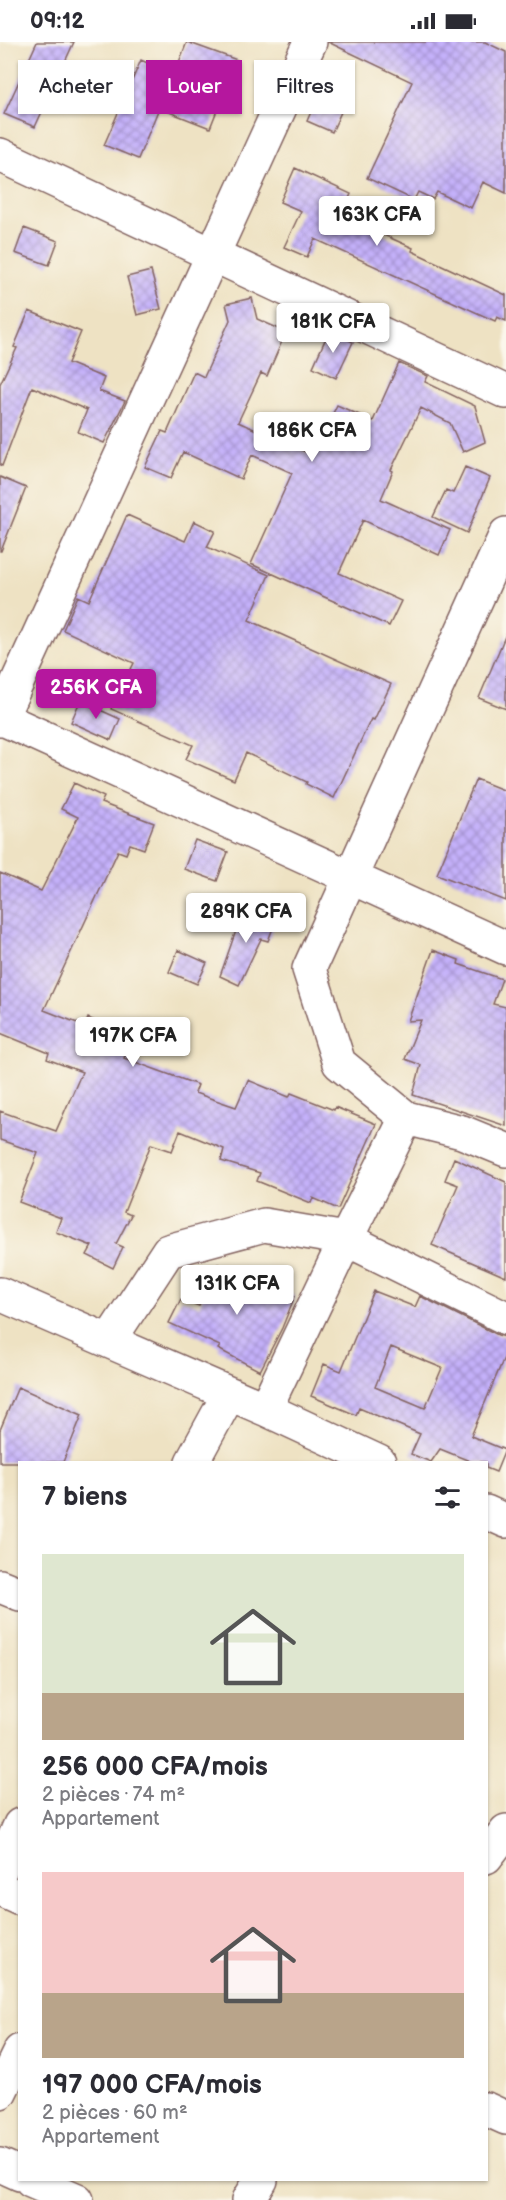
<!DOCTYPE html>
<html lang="fr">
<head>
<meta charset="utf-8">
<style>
  :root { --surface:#fff; --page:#f7f7f7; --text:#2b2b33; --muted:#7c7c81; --accent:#b5179e }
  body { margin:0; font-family:"Balsamiq Sans",sans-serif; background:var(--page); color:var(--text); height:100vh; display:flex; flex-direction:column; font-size:22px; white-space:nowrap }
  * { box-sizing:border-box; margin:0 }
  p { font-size:20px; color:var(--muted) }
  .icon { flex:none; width:33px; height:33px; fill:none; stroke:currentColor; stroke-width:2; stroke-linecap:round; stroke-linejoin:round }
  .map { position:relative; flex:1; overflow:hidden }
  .side { position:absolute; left:18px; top:1419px; width:470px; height:720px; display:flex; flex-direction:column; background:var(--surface); border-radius:0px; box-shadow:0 2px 4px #0004 }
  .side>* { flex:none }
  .top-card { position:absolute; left:18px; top:18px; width:471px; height:54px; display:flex; gap:12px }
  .price { position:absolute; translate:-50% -51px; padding:0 14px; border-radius:6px; background:#fff; color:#222; font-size:20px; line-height:39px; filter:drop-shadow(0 2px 3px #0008) }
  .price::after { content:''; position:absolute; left:50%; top:36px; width:18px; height:14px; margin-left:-9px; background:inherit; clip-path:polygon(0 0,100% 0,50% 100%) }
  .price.selected { background:var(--accent); color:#fff }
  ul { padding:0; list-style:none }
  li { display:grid; align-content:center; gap:12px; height:318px; padding:0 24px }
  li span { display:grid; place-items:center; height:186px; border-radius:0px; color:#555 }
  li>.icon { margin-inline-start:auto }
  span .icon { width:108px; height:108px; fill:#fffc; stroke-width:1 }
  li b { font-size:26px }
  h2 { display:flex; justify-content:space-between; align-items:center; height:72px; padding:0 24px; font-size:26px }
  .chip { padding:0 21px; border-radius:0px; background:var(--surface); box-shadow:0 2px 4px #0004; font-size:21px; line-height:54px }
  .chip.selected { background:var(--accent); color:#fff }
  .status { display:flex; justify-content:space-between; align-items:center; height:42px; padding:0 30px; background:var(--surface); direction:ltr }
  .status svg { height:16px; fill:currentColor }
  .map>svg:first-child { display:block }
</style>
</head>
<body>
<div class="status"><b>09:12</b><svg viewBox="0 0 49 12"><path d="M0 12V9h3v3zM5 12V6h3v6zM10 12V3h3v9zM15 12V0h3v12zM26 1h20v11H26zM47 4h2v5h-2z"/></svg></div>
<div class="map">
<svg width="506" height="2158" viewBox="0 0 506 2158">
  <defs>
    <pattern id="building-cross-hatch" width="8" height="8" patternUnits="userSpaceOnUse" patternTransform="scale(1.5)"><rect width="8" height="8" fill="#c4b1fa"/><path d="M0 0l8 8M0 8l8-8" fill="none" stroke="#a18fcb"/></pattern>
  </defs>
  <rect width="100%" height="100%" fill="#fbf7ec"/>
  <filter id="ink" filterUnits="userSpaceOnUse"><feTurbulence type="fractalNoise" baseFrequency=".0167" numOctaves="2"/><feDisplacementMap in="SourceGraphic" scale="12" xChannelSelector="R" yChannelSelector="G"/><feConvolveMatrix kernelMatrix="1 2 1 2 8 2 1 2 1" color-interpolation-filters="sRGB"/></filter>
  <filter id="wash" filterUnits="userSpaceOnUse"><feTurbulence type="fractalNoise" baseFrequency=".008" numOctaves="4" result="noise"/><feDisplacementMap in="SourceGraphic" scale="24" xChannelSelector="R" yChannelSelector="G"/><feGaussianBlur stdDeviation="1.35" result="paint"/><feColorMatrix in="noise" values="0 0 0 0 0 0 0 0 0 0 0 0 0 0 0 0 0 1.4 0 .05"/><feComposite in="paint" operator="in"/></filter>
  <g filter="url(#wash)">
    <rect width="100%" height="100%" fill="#eee2c3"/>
    <g id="blocks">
      <!-- building -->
      <path fill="url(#building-cross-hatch)" fill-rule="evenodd" d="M37 0H74L35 85 4 72Z
        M187 0 237 18 210 86 159 66 138 117 104 103 141 18 174 33Z
        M328 0H485L506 10V151L483 140 471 166 437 150 433 157 418 150 414 158 367 136 412 40Z
        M319 38 349 52 332 90 307 79 314 63 309 61Z
        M295 126 351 152 341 174 413 206 412 209 506 253V279L497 275 495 279 315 197 307 215 284 205 301 169 280 160Z
        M24 186 58 199 49 223 15 211Z
        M151 229 161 267 137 273 127 235Z
        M252 256 257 277 286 290 267 334 261 331 238 380 313 413 337 363 373 379 399 321 428 334 425 340 475 364 485 400 463 410 450 381 421 366 391 428 393 429 381 457 450 488 439 513 363 478 339 531 401 559 389 584 251 522 292 431 252 413 241 437 183 410 171 436 145 425 162 389 167 391 194 330 204 335 230 278 226 262Z
        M29 269 81 290 68 321 104 336 99 349 125 359 104 401 78 390 87 368 32 345 2 424 0 423V342L17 306 14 305Z
        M329 289 353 300 336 336 313 325Z
        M465 425 490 436 467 491 433 475 446 448 453 451Z
        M0 435 26 446 1 509H0Z
        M127 473 185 499 194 479 215 489 207 505 269 533 249 578 391 642 374 678 371 677 334 756 306 742 307 740 246 711 234 738 186 717 193 703 111 667 134 621 63 588 78 554 89 559Z
        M506 592V667L479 656Z
        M80 659 120 677 111 698 71 680Z
        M476 737 506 749V859L437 832Z
        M74 741 104 755 101 761 154 781 144 807 130 802 126 812 118 809 44 968 85 984 88 976 133 995 124 1016 198 1043 195 1051 236 1065 248 1038 289 1055 291 1051 334 1068 335 1065 376 1082 338 1167 313 1156 311 1161 257 1139 260 1131 221 1119 224 1107 180 1089 172 1109 151 1102 124 1170 131 1173 116 1202 123 1205 113 1226 87 1213 92 1204 56 1190 61 1176 19 1160 38 1111 0 1098V1069L56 1089 82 1030 47 1017 49 1011 0 991V831L41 849 78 775 61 767Z
        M195 798 228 810 217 839 184 827Z
        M244 866 276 878 268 899 261 897 239 943 220 934Z
        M178 908 207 921 197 942 169 930Z
        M433 908 459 918 458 922 502 937 493 962 506 965V1084L413 1053 421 1023 405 1017 421 978 408 979Z
        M454 1116 506 1140V1235L432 1203 458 1143 445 1138Z
        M218 1222 295 1254 282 1286 260 1329 218 1307 220 1304 169 1281 181 1257 199 1264Z
        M374 1249 415 1265 420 1254 498 1293 506 1295V1311L471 1394 505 1408 496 1430 486 1426V1420H472L440 1407 431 1420 411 1412 420 1392 359 1366 356 1373 311 1354 324 1322 341 1329ZM391 1305 442 1326 425 1366 375 1345Z
        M18 1345 82 1373 63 1420H0V1388Z"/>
    </g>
  </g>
  <g filter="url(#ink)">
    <use href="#blocks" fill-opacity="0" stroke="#836360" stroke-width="1.5"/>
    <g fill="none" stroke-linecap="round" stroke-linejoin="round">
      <!-- minor casing -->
      <g stroke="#836360" stroke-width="36">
        <path id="minor" d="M0 113 506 350
          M1 676 506 906
          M0 678 310 0
          M406 1076 462 1090 506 1108
          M0 1252 265 1367 379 1420
          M109 1299 168 1209 264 1183 346 1197 506 1276
          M265 1367 346 1197 406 1076 339 1021 309 927 506 492
          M192 1420 229 1352
          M486 1470 506 1479
          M0 1544 20 1552
          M486 1815 506 1789
          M0 1829 20 1783
          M0 1847 20 1856
          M0 2050 20 2009
          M486 2067 506 2076
          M0 2123 20 2132
          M31 2138 77 2158
          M249 2158 261 2138"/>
      </g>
      <!-- minor -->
      <use href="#minor" stroke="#fff" stroke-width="33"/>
    </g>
  </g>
</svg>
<b class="price" style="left:377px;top:205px">163K CFA</b>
<b class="price" style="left:333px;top:312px">181K CFA</b>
<b class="price" style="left:312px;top:421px">186K CFA</b>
<b class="price selected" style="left:96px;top:678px">256K CFA</b>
<b class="price" style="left:246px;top:902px">289K CFA</b>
<b class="price" style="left:133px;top:1026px">197K CFA</b>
<b class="price" style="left:237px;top:1274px">131K CFA</b>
<div class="top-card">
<a class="chip">Acheter</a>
<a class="chip selected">Louer</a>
<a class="chip">Filtres</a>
</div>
<section class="side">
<h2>7 biens<svg class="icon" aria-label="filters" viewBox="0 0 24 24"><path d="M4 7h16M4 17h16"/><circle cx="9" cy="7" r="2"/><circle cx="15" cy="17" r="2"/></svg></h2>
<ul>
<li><span style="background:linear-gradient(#dfe7d0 75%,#b9a48a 0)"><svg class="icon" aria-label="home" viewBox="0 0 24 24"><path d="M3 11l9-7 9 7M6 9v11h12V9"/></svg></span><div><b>256 000 CFA/mois</b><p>2 pièces · 74 m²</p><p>Appartement</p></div></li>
<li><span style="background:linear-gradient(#f6c9c9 65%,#b9a48a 0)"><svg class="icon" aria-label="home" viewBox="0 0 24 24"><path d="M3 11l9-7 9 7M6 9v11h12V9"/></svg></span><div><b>197 000 CFA/mois</b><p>2 pièces · 60 m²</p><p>Appartement</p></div></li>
</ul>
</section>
</div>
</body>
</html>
